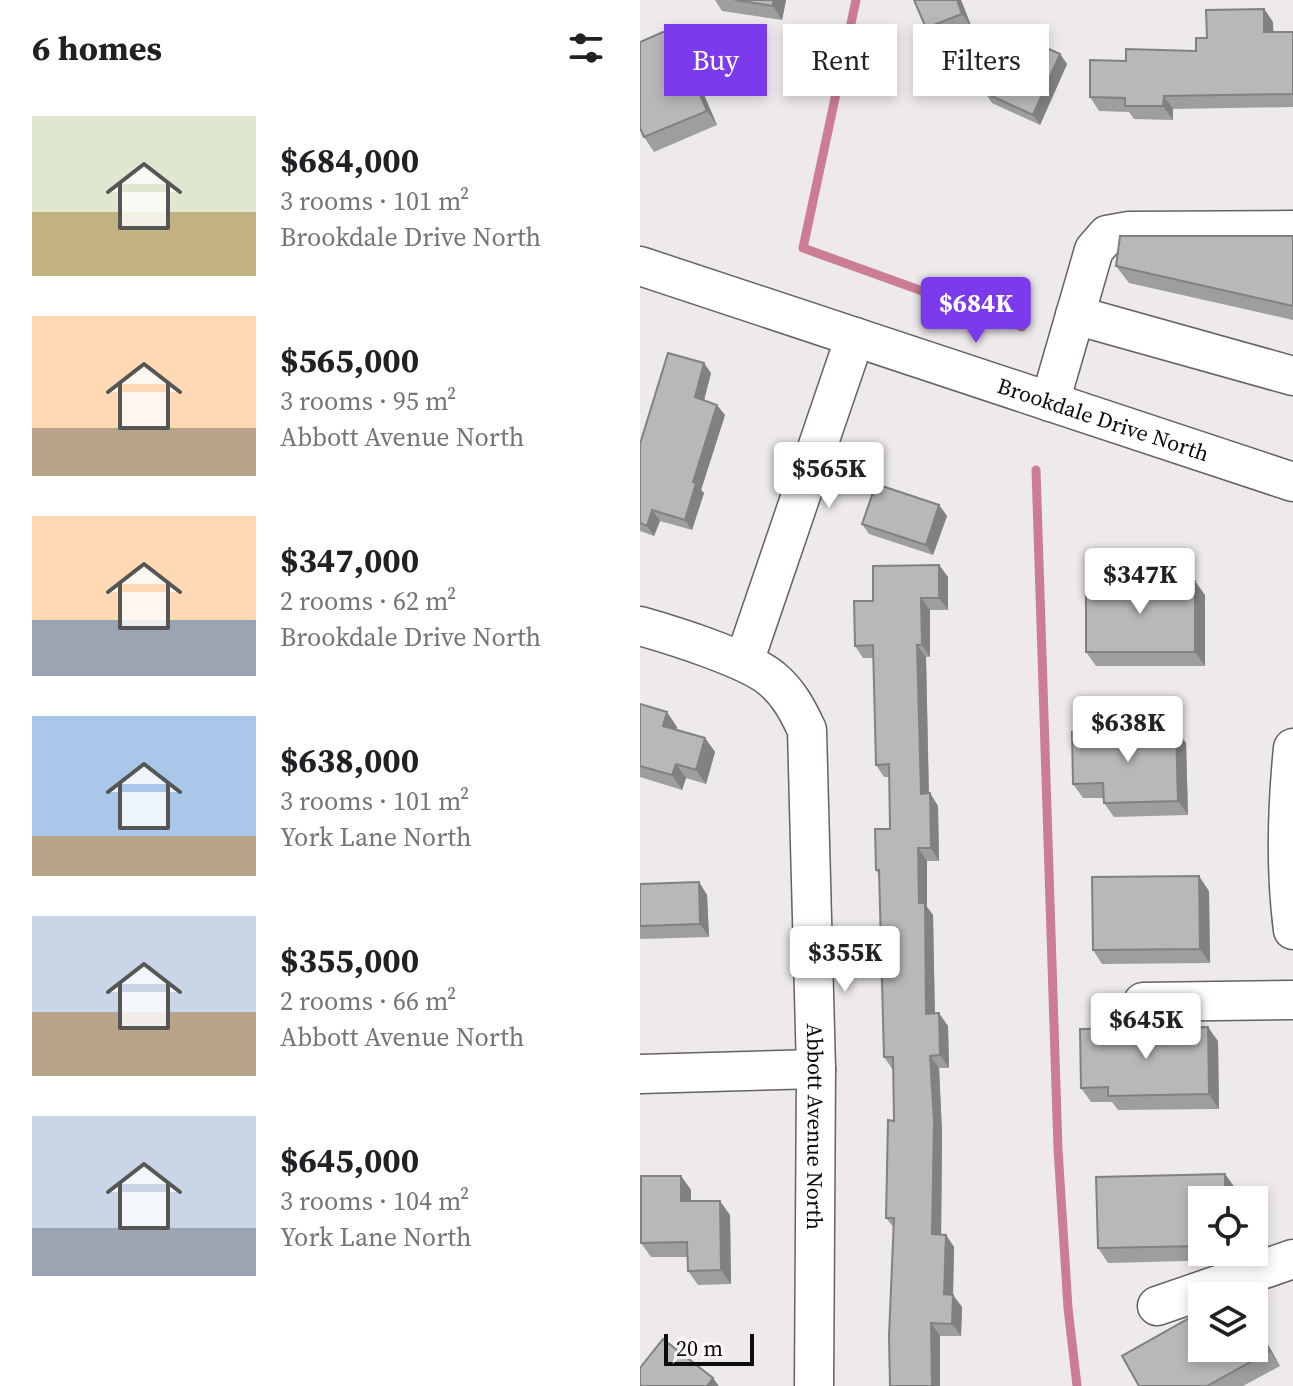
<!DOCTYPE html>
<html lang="en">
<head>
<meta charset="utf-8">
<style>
  :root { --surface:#fff; --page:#f2f2f2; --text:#202124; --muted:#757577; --accent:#7c3aed }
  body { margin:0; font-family:"Source Serif 4",serif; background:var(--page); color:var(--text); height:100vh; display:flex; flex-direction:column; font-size:30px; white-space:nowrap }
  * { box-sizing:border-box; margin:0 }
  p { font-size:26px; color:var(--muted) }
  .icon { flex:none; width:44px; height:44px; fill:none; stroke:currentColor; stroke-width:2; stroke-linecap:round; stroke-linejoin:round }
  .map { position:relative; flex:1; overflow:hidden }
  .details { display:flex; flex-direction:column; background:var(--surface); width:640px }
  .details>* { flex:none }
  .top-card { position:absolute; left:24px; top:24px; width:508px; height:72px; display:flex; gap:16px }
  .tools { position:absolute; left:548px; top:1186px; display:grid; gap:16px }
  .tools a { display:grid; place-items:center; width:80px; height:80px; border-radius:0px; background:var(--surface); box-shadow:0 4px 12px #0003; font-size:40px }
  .scale { position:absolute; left:24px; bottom:20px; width:90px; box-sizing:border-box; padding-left:8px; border:4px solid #0d0c0c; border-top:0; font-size:22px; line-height:28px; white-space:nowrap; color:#0d0c0c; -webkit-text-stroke:6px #fbf7f8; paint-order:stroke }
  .price { position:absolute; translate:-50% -68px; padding:0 18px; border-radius:8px; background:#fff; color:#222; font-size:26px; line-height:52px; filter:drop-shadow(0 2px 4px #0008) }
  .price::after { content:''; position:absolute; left:50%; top:48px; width:24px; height:18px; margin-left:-12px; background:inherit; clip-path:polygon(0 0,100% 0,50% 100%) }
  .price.active { background:var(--accent); color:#fff }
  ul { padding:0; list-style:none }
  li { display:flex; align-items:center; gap:24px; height:200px; padding:0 32px }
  li span { display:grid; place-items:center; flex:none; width:224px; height:160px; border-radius:0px; color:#555 }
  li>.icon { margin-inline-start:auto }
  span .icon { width:96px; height:96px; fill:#fffc; stroke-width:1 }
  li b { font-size:34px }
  h2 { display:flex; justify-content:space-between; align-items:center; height:96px; padding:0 32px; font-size:34px }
  .chip { padding:0 28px; border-radius:0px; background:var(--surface); box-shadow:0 4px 12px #0003; font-size:28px; line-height:72px }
  .chip.active { background:var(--accent); color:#fff }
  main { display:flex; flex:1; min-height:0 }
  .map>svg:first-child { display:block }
</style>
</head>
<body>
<main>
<section class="details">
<h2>6 homes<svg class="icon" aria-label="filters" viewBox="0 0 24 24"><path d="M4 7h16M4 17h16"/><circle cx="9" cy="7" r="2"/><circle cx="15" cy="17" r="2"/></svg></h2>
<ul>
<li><span style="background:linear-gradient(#dfe7d0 60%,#c2b280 0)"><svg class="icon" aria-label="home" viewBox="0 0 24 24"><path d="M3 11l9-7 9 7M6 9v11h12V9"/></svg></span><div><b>$684,000</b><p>3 rooms · 101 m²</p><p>Brookdale Drive North</p></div></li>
<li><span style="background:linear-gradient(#ffd9b3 70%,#b9a48a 0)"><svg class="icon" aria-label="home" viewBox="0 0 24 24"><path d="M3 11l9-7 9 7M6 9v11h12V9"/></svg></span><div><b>$565,000</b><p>3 rooms · 95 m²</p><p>Abbott Avenue North</p></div></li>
<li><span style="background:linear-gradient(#ffd9b3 65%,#9aa5b1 0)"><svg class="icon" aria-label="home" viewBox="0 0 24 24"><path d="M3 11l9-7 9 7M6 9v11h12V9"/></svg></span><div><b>$347,000</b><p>2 rooms · 62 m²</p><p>Brookdale Drive North</p></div></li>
<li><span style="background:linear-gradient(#a9c7e8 75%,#b9a48a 0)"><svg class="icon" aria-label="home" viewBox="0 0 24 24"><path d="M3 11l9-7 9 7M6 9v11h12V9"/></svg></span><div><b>$638,000</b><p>3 rooms · 101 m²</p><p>York Lane North</p></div></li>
<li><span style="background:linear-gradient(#c9d6e8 60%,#b9a48a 0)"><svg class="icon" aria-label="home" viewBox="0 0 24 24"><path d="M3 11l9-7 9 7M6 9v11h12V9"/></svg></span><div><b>$355,000</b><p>2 rooms · 66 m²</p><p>Abbott Avenue North</p></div></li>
<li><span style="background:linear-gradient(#c9d6e8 70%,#9aa5b1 0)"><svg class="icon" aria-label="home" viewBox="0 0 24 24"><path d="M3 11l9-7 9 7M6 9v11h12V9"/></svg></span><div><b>$645,000</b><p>3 rooms · 104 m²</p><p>York Lane North</p></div></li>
</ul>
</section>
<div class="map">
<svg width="653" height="1386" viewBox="0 0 653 1386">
  <rect width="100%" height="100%" fill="#eeeaeb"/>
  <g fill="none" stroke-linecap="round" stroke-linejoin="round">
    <!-- stream -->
    <path stroke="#cb7d94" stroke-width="9" d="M216 0 163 248 382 327
      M396 470 418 1149 428 1308 437 1386"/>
    <!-- minor casing -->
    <g stroke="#656262" stroke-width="41">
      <g id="minor">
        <path id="s1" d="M0 266 653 482"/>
        <path d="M435 315 653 376"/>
        <path d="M410 402 454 250 467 235 489 231 653 230"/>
        <path id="s2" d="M0 626C32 635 109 659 132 679 149 693 158 711 167 730L176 1069 174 1386"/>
        <path d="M104 662 215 337"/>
        <path d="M653 748C647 809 645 869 653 930"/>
        <path d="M503 1002 653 1000"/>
        <path d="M0 1074 176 1069"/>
        <path d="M517 1306 653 1259"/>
      </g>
    </g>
    <!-- minor -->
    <use href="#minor" stroke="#fff" stroke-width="38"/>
  </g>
  <!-- wall -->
  <path fill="#9d9f9d" d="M75 0H146L142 20 82 11Z
    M274 0H321L332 28 296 43 286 28Z
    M624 9 633 22V32H653V107L533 109V120L494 119 489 112 459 111 450 97 486 61 556 51 567 38Z
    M33 32 43 46 77 125 14 152 4 137Z
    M420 54 427 64 400 125 352 103 345 93Z
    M653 236V320L489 283 476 266Z
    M71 373 64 400 85 415 61 490 64 493 52 530 20 521 14 536 0 531V444Z
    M299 505 307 516 293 555 229 534 222 524Z
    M299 565 308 577V610H290V657H286L289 793 298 806 299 861H287V907L293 915 295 1014 308 1026 309 1068H299L302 1133 301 1234 306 1235 314 1247 313 1295 322 1307 321 1336H300V1386L254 1228 246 1218 254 1121 253 1070 244 1057 239 875 236 870 250 829 249 777H244L236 765 233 658H223L215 646 233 601Z
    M565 595V666H456L446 652Z
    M0 704 37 727 36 730 65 738 75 752 66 784 46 778 42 790 0 777Z
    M546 743 548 815 474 817 464 803V798H443L433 784Z
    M59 882 67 895 69 937 0 939V884Z
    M569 891 570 963 462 964 453 950Z
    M578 1041 579 1109 478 1110 472 1102H451L441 1088Z
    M585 1174 595 1188 562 1200V1252H596V1255L583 1260 468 1263 458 1248Z
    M41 1176 51 1190V1201L90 1215 91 1284 58 1285 48 1271V1257H11L1 1243Z
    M614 1320 640 1366 603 1386H499L614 1348Z"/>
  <!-- shaded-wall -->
  <path fill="#7f8280" d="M133 0H146L142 20 133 6Z
    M317 0H321L332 28 322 14Z
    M624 9 633 22 634 46 624 32Z
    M33 32 43 46 77 125 67 111Z
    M420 54 427 64 400 125 393 115Z
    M524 96 533 109V120L523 106Z
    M64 363 71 373 62 408 55 397Z
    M77 405 85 415 61 490 64 493 52 530 45 520 53 482Z
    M299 505 307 516 293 555 286 545Z
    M12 510 20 521 14 536 7 526Z
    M299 565 308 577V610L299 598Z
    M555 581 565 595V666L555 652Z
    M281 598 290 610V657L282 645Z
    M277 645 286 657 289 806 281 794Z
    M27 712 37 727 33 740 23 726Z
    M536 729 546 743 548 815 538 801Z
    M65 738 75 752 66 784 56 770Z
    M36 764 46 778 42 790 32 775Z
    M290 793 298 806 299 861 291 848Z
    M278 848 287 861V907L293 915 295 1026 286 1014 279 903Z
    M559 876 569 891 570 963 560 949Z
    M59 882 67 895 69 937 60 924Z
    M299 1013 308 1026 309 1068 300 1055Z
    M568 1027 578 1041 579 1109 569 1094Z
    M290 1056 299 1068 302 1133 301 1247 292 1234Z
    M585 1174 595 1188V1200H585Z
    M41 1176 51 1190V1216L41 1201Z
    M80 1201 90 1215 91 1284 81 1270Z
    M306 1235 314 1247 313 1295 322 1307 321 1336 312 1324 304 1294Z
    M614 1320 640 1366 630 1351 614 1323Z
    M291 1323 300 1336V1386H292Z
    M73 1378 79 1386H67Z"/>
  <!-- building -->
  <path fill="#b6b9b7" stroke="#7f8280" stroke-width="2" d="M95 0H133V6Z
    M274 0H317L322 14 286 28Z
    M624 9V32H653V94L524 96 523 106H485V98L450 97V60L486 61V49L556 51V38H567L566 10Z
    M23 32H33L67 111 4 137 0 128V42Z
    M370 36H380L420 54 393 115 345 93Z
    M480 236H653V306L476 266Z
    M28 353 64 363 55 397 77 405 53 482 56 483 45 520 12 510 7 526 0 523V444Z
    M236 484 299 505 286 545 222 524Z
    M299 565V598H281L282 645H277L281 794 290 793 291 848H278L279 903H285L286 1014 299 1013 300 1055 290 1056 294 1121 292 1234 306 1235 304 1294 313 1295 312 1324 291 1323 292 1386H250L249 1336 254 1218H246L248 1120 254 1121 253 1057H244L239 870H236L235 829H250L249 764 236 765 233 645 215 646 214 601H233V566Z
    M446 581H555V652H446Z
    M0 704 27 712 23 726 65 738 56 770 36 764 32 775 0 766Z
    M536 729 538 801 464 803 463 783 433 784 432 732Z
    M559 876 560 949 453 950 452 877Z
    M59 882 60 924 0 926V884Z
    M568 1027 569 1094 468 1096V1087L441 1088 440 1029Z
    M585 1174V1200H562V1246L458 1248 456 1177Z
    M1 1176H41V1201H80L81 1270 48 1271 47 1242 1 1243Z
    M562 1311V1348H614V1323L630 1351 567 1386H499L482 1356Z
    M23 1339 73 1378 67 1386H0V1368Z"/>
  <g text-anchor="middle" stroke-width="7" stroke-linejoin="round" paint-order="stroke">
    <!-- street labels -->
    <g font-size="22" fill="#0d0c0c" stroke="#fbf7f8">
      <text dy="8" stroke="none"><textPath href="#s1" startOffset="488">Brookdale Drive North</textPath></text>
      <text dy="8" stroke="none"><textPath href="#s2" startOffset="602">Abbott Avenue North</textPath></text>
    </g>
  </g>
</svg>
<div class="tools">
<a><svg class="icon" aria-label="locate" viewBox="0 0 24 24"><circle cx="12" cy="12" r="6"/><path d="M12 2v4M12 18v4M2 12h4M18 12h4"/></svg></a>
<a><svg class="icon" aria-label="layers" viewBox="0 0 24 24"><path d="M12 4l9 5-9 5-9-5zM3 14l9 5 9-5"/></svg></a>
</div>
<div class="scale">20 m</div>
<b class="price active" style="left:336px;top:345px">$684K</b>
<b class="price" style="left:189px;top:510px">$565K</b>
<b class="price" style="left:500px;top:616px">$347K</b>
<b class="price" style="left:488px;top:764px">$638K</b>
<b class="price" style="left:205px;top:994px">$355K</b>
<b class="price" style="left:506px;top:1061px">$645K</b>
<div class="top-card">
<a class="chip active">Buy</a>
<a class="chip">Rent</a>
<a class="chip">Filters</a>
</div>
</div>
</main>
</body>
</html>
